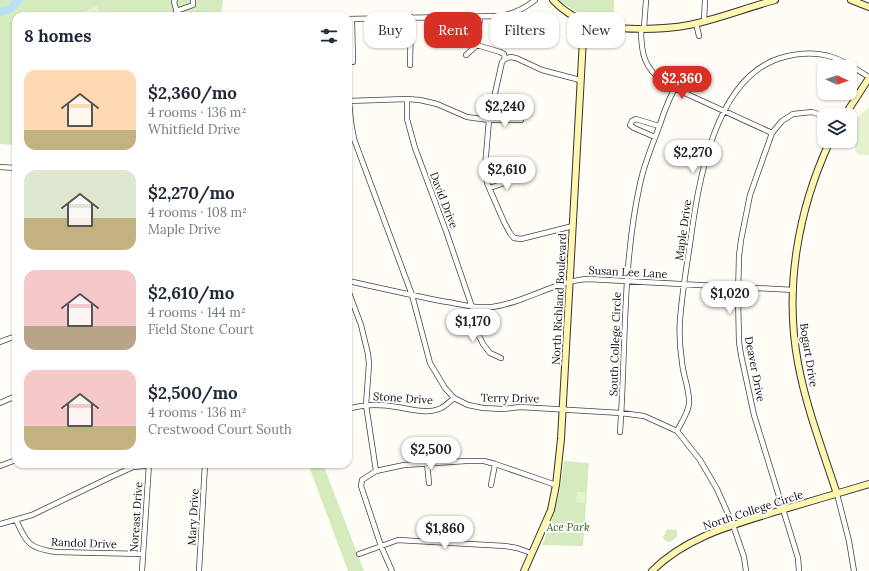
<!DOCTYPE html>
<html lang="en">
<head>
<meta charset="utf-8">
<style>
  :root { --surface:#fff; --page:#f2f2f3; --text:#1f2937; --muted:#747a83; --accent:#d93025 }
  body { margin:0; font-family:Lora,serif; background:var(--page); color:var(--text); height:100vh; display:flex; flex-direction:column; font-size:15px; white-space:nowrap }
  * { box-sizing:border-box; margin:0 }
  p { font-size:13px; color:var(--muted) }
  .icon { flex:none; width:22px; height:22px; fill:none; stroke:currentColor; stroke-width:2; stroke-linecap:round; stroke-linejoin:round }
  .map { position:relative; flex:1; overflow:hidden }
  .panel { position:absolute; left:12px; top:12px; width:340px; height:456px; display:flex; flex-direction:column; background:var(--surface); border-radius:12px; box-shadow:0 1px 3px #0004 }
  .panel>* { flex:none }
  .hud { position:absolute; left:364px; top:12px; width:380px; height:36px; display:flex; gap:8px }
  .needle { width:26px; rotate:93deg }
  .tools { position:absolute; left:817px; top:60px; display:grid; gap:8px }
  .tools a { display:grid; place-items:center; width:40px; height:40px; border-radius:8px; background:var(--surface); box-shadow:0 1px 3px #0004; font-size:20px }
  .price { position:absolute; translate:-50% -34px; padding:0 9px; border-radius:14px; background:#fff; color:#222; font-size:13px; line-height:26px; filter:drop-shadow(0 1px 2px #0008) }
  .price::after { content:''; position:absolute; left:50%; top:24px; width:12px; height:9px; margin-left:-6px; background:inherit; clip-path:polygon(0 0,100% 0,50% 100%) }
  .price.selected { background:var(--accent); color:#fff }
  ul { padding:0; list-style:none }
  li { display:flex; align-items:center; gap:12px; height:100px; padding:0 12px }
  li span { display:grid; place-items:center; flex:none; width:112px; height:80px; border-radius:12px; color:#555 }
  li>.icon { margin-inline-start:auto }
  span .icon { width:48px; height:48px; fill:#fffc; stroke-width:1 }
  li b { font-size:17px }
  h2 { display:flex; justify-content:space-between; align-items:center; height:48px; padding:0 12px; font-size:17px }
  .pill { padding:0 14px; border-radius:12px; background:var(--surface); box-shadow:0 1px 3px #0004; font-size:14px; line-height:36px }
  .pill.selected { background:var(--accent); color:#fff }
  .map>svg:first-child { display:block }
</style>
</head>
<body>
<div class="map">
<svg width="869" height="571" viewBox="0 0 869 571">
  <rect width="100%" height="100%" fill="#fffdf5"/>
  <!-- green -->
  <path fill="#d5ebbd" d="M0 0H223L221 16H16V145L0 144Z
    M559 0H614V23L590 19 560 2Z
    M564 461 589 463 583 546 542 545C555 515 560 494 564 461Z
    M308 464H323L364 571H348Z
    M667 529 677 530V537L670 542 665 541 663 537Z"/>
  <!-- pitch -->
  <path fill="#e6f2cf" d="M97 6 101 16H80L86 11Z
    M869 107V155H859L855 150 857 118Z
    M577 492H585V503L576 502Z"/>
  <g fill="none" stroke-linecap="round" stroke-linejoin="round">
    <!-- river -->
    <path stroke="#b9e0f7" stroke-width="8" d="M0 12 10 9 19 0"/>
    <!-- street casing -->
    <g stroke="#444" stroke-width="6">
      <path id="street" d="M175 0 174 2 178 16
        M176 11 193 5V0
        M348 19 500 16C513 14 524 9 535 0
        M352 19 353 62
        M704 21 705 0
        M696 23 699 36
        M641 28C641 55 644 67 665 84L772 133
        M644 28 646 0
        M477 45 500 52 504 54 505 59
        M466 55 477 45 480 17
        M505 59 502 62 489 120 485 167 487 183 504 222 510 233 514 238 521 239 573 226
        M505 59 510 57 516 58 542 70 580 80
        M410 65 411 17
        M407 99V119L415 148 446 231 472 307 478 334 483 344 490 353 501 358
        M348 101 407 99 420 100 437 104 467 117 489 120H521
        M349 101 351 122 354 139 412 295 430 363 445 388 454 398 468 405 483 408 503 409 520 407 621 413 644 416 677 431 700 460 717 489 733 525 744 557 746 571
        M655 137 634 128 630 125 632 121 636 119 659 126
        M0 167 16 168
        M490 188 518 178
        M348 281C381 288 414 296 447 302 461 304 477 309 492 307 525 303 554 281 588 279L794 290
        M348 290 361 325 368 354 369 364 366 405 376 471
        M0 342 16 336
        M0 403 16 396
        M348 409C364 404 381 404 397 407 410 409 427 414 439 409 445 407 449 402 454 398
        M677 431C681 423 688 413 689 404 690 390 683 376 682 362 680 349 679 333 680 320 682 294 686 269 690 244 698 184 714 75 784 57 799 53 816 52 832 57 845 61 857 70 869 77
        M620 432C626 350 622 265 640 184 644 164 652 146 659 127 665 108 672 91 683 74
        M427 463 429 483
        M177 464 205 465
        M0 466 16 460
        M491 485 495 464
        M837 494 849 541 854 571
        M16 520C27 543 28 548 55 552L143 554
        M0 524 32 515 111 477 133 467 144 466 147 464
        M359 554 398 540 505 546 517 548 531 553
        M142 571 149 464
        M199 571 205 464
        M392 571 381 546 361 486 362 480 376 471 404 465 466 461H484L495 464 556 485
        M799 571 798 558 754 415 741 355 739 342 738 295 739 256 741 240 750 195 772 133 782 121 793 114 812 112 824 116"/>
    </g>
    <!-- secondary casing -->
    <g stroke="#333" stroke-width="8">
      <path id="secondary" d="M553 0C562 10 575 18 589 23 614 31 663 30 689 25 718 19 746 8 775 0
        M851 0 869 7
        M845 115 869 78
        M830 141C798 210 784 288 798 363 806 407 823 451 837 494
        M524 571 551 510 556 485 561 439 584 21
        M652 571C686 537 732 525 778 511 808 502 839 493 869 484"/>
    </g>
    <!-- street -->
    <use href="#street" stroke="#fff" stroke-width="4.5"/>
    <!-- secondary -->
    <use href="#secondary" stroke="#fff6b0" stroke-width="6"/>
  </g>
  <g text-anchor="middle" stroke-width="4" stroke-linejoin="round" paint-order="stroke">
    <!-- street labels -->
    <g font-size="11" fill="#111" stroke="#fff">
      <text transform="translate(444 200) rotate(69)" y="4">David Drive</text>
      <text transform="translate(683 230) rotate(-82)" y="4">Maple Drive</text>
      <text transform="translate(628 272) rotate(3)" y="4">Susan Lee Lane</text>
      <text transform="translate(559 299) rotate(-87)" y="4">North Richland Boulevard</text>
      <text transform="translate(615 344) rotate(-88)" y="4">South College Circle</text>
      <text transform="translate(809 355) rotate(81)" y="4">Bogart Drive</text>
      <text transform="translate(755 369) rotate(79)" y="4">Deaver Drive</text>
      <text transform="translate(403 398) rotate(4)" y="4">Stone Drive</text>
      <text transform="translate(510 398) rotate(1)" y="4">Terry Drive</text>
      <text transform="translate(753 510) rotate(-18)" y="4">North College Circle</text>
      <text transform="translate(136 517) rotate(-86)" y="4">Noreast Drive</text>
      <text transform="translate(193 517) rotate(-87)" y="4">Mary Drive</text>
      <text transform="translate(84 543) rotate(2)" y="4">Randol Drive</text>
    </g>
    <!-- park labels -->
    <g font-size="11" font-style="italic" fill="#2f6b1f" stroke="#fff">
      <text x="568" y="531">Ace Park</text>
    </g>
  </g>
</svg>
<div class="tools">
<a><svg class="needle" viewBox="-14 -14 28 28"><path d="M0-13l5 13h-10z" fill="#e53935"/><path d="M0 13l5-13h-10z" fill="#747a83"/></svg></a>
<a><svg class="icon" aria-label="layers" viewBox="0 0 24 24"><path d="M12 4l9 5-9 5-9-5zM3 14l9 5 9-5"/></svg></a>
</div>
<b class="price selected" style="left:682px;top:100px">$2,360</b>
<b class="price" style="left:505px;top:128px">$2,240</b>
<b class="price" style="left:693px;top:174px">$2,270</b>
<b class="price" style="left:507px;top:191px">$2,610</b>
<b class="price" style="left:730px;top:315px">$1,020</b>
<b class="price" style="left:473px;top:343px">$1,170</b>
<b class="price" style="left:431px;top:471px">$2,500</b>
<b class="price" style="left:445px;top:550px">$1,860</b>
<div class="hud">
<a class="pill">Buy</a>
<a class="pill selected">Rent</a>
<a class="pill">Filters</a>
<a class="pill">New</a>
</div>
<section class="panel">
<h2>8 homes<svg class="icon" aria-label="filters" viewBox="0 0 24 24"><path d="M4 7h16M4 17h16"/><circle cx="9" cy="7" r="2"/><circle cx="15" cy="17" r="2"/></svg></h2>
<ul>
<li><span style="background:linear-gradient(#ffd9b3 75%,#c2b280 0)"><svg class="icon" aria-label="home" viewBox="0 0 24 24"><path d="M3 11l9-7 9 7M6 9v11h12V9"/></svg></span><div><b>$2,360/mo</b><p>4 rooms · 136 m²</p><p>Whitfield Drive</p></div></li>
<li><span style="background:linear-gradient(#dfe7d0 60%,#c2b280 0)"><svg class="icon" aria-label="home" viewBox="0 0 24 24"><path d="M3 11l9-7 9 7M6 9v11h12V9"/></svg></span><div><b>$2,270/mo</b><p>4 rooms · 108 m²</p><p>Maple Drive</p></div></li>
<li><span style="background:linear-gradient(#f6c9c9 70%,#b9a48a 0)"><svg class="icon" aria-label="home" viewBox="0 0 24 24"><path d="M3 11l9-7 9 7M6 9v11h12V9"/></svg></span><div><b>$2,610/mo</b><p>4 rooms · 144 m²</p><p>Field Stone Court</p></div></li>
<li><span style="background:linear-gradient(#f6c9c9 70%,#c2b280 0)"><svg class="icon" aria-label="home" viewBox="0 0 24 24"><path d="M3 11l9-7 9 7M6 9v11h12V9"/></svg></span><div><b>$2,500/mo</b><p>4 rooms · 136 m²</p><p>Crestwood Court South</p></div></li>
</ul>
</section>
</div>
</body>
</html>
